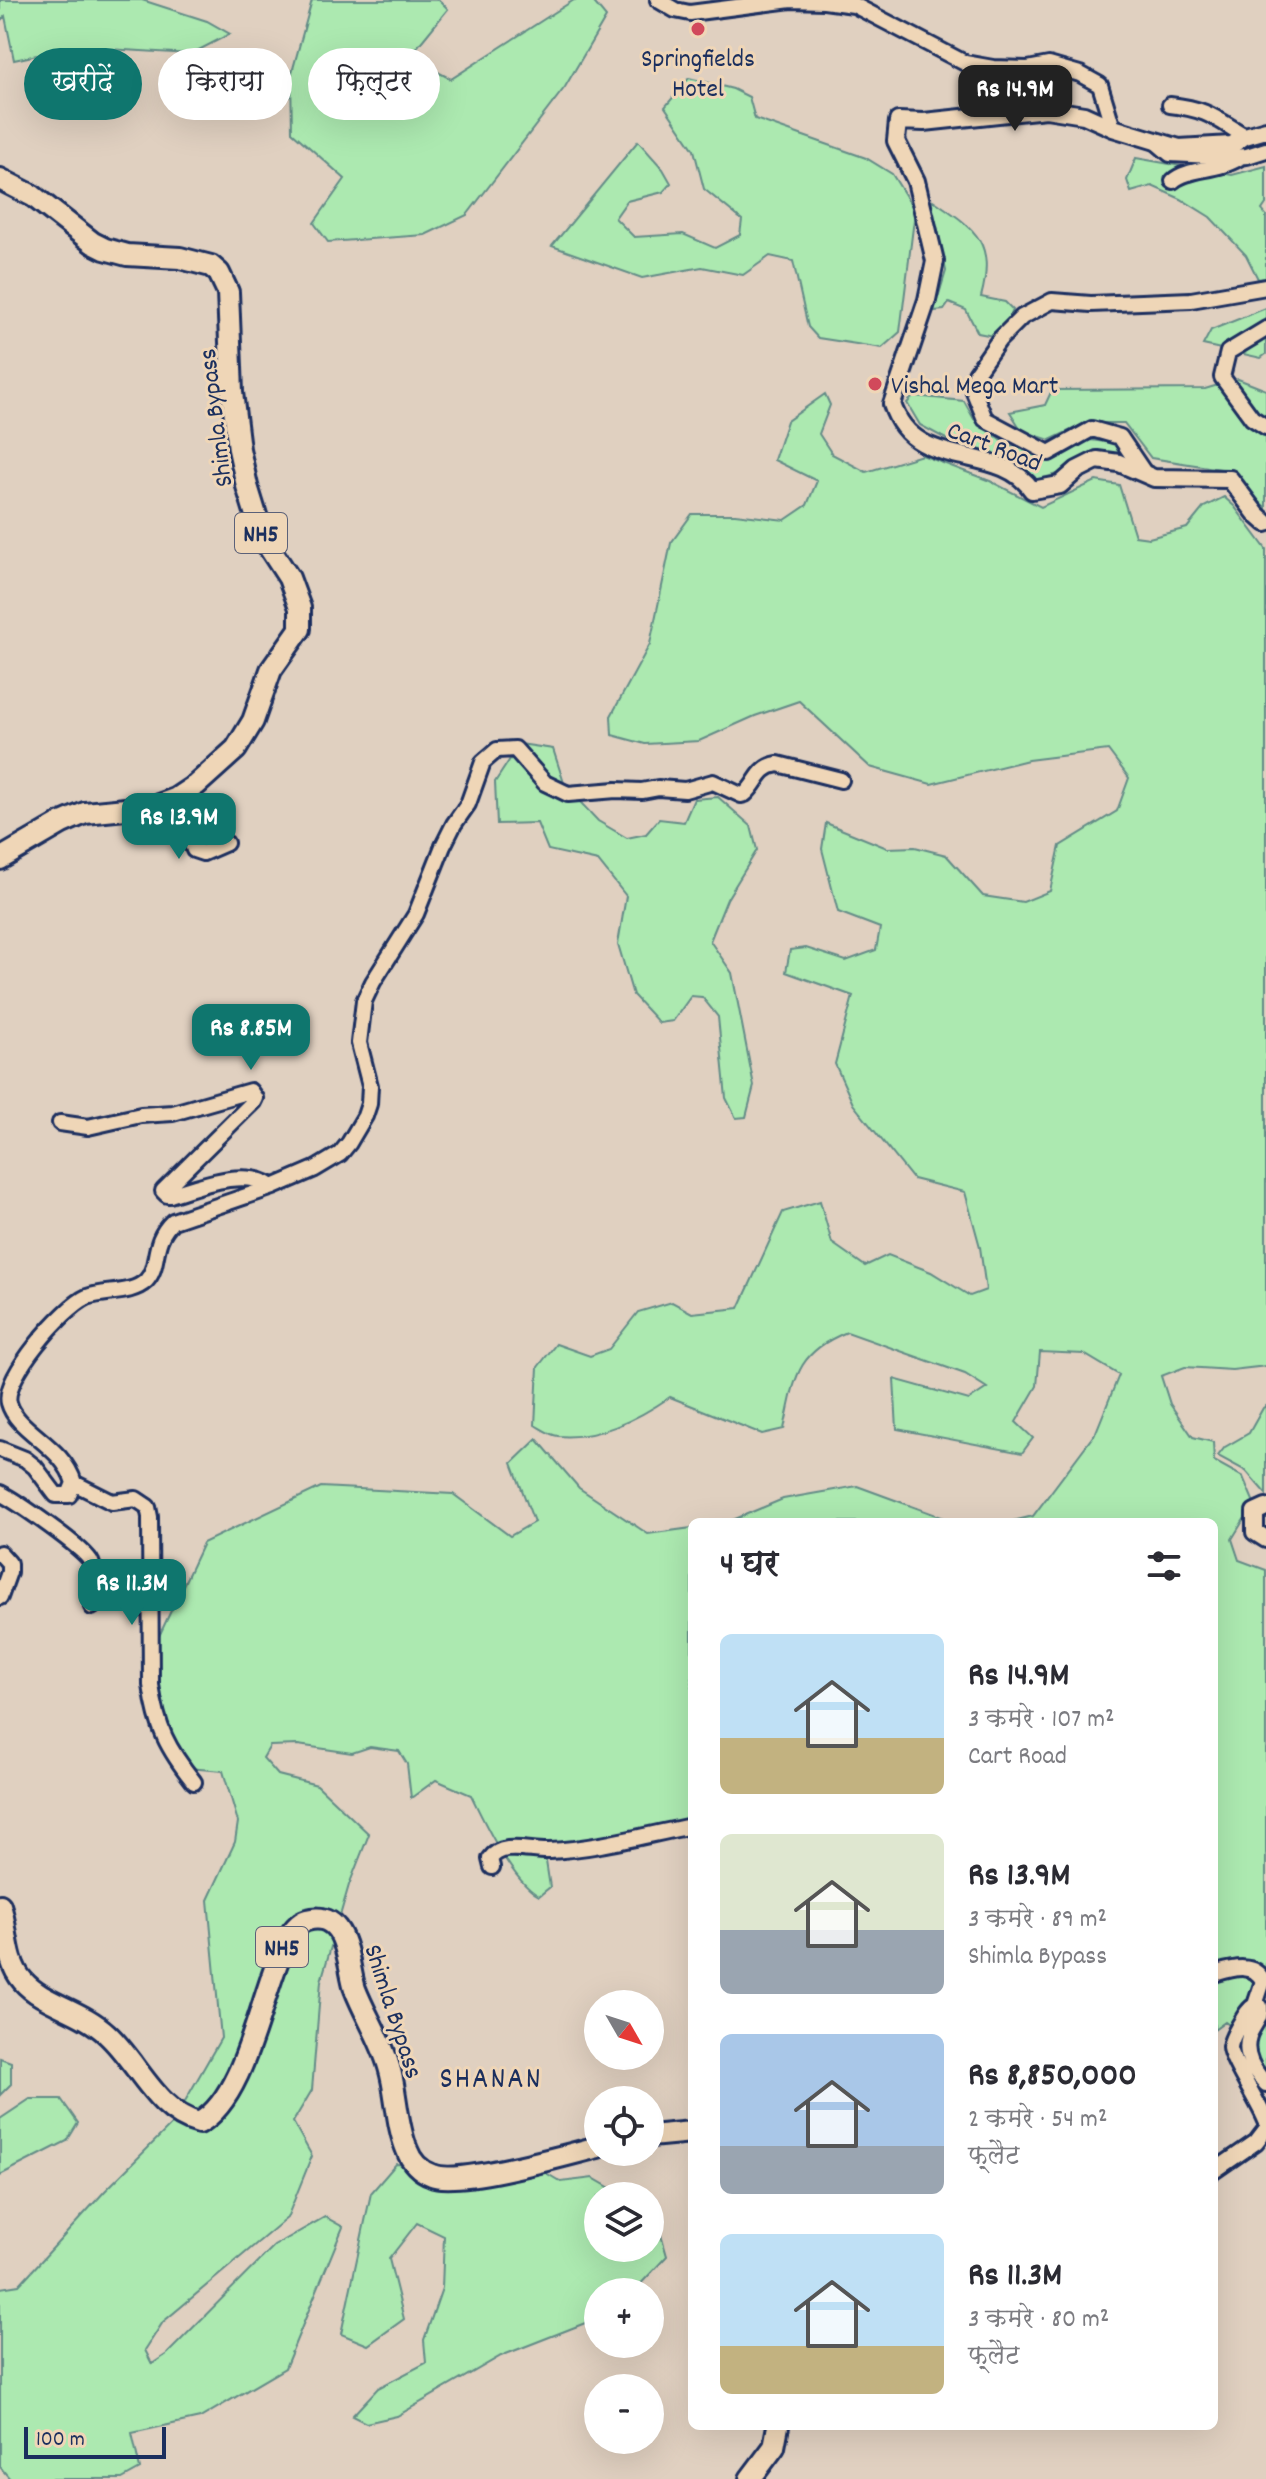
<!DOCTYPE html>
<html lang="hi">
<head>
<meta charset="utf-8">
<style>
  :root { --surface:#fff; --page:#f7f7f7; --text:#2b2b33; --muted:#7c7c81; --accent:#0f766e }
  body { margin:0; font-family:Dekko,"Playpen Sans Deva",sans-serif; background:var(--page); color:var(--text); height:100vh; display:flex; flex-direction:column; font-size:30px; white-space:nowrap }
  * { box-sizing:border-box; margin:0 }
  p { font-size:26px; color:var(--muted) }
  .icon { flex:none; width:44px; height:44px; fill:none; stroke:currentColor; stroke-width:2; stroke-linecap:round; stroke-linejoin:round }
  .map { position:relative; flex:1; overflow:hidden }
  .sheet { position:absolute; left:688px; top:1518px; width:530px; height:912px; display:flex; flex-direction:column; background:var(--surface); border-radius:12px; box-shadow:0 8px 32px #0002 }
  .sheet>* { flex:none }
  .guide { position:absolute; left:24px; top:48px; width:544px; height:72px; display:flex; gap:16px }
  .needle { width:52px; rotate:129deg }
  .fabs { position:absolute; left:584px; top:1990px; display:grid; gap:16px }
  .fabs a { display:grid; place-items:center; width:80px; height:80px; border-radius:50%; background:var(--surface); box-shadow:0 8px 32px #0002; font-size:40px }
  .scale { position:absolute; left:24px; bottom:20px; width:142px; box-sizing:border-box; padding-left:8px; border:4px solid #1b2f5e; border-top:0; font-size:22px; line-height:28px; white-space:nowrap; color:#1b2f5e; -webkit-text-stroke:6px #efd6b7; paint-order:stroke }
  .price { position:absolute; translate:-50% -68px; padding:0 18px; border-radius:16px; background:var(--accent); color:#fff; font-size:26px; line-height:52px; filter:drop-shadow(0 2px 4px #0008) }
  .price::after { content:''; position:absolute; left:50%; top:48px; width:24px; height:18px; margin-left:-12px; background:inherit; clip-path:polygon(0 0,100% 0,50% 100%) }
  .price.current { background:#222; color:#fff }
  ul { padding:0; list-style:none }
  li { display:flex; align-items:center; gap:24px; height:200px; padding:0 32px }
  li span { display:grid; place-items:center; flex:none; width:224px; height:160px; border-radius:12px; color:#555 }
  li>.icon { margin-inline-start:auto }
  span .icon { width:96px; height:96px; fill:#fffc; stroke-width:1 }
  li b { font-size:34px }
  h2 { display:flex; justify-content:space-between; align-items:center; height:96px; padding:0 32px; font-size:34px }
  .tag { padding:0 28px; border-radius:36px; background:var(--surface); box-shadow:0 8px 32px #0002; font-size:28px; line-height:72px }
  .tag.current { background:var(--accent); color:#fff }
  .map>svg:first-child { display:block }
</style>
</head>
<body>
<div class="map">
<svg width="1266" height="2479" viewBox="0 0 1266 2479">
  <rect width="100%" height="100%" fill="#e0d0c0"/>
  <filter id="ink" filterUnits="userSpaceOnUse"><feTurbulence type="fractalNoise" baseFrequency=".0125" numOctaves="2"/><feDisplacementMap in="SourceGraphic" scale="16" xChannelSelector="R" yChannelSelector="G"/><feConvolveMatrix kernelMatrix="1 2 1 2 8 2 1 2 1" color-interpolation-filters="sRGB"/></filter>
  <g filter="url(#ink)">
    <!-- green -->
    <path fill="#ace9b0" stroke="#648c87" stroke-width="2" d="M0 0H142L207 21 230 34 191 54 74 47 14 60 5 16 0 21Z
      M312 0H439L448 9 409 57 451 79 574 0H592L606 17 565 87 467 215 425 235 328 242 314 223 345 179 292 132 291 76Z
      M689 78 733 89 749 97 755 119 866 158 892 174 915 211 900 332 882 348 818 338 808 327 793 261 770 256 743 275 702 267 642 278 552 246 638 141 663 169 671 183 663 192 627 201 615 218 634 237 683 234 715 248 740 235 742 220 704 189 694 150 665 107Z
      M1136 158 1232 175 1266 166V204L1262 210 1266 215V278L1258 279 1246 255 1210 217 1181 199 1152 186 1131 192 1127 180Z
      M933 200C975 229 996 241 981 297L1005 302 1013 310 1007 324 993 336 978 333 966 310 949 303 944 310 934 311 946 271 936 222 930 207Z
      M1266 308V354L1261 358 1203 345 1211 330Z
      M1238 379 1266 390V508L1227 470 1151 458 1124 423H1086L1050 440 1022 431 1010 412 1045 405 1052 390 1205 389Z
      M825 394 830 405 819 434 832 454 866 472 922 455 990 481 1041 507 1096 481 1119 485 1135 536 1149 538 1187 528 1204 507 1224 497 1234 506 1266 549V1366L1232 1370 1185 1367 1161 1376 1170 1404 1193 1437 1213 1442 1214 1461 1243 1477 1254 1503 1232 1539 1239 1560 1266 1570V2075L1248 2051 1246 2037 1225 2022 1214 2030V1522H1009L1033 1516 1096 1432 1119 1375 1084 1354 1040 1352 1037 1386 1016 1422 1033 1438 1022 1453 897 1429 894 1379 969 1400 987 1388 965 1374 847 1332C795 1353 795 1379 784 1429L762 1434 670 1397C638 1419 598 1440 558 1436 550 1435 542 1429 535 1425L538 1367 556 1344 590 1356 609 1349 638 1312 672 1302 692 1313 739 1308 783 1212 820 1201 832 1243 865 1266 888 1255 931 1272 970 1296 986 1290 980 1247 965 1192 913 1179 853 1104 835 1064 853 996 786 972 790 950 806 948 846 961 876 950 880 928 838 912 822 849 826 823 887 848 915 847 946 855 983 896 1023 902 1050 891 1060 846 1117 811 1129 778 1108 750 1028 760 931 784 870 767 799 701 755 716 699 741 645 744 612 735 611 716 650 644 671 543 692 514H735L785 520 807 505 817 481 774 460 787 421Z
      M914 396 964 401 974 419 1008 445 1039 454 1090 440 1114 443 1119 453 1083 457 1058 474 1036 480 1016 469 959 446 920 425 907 403Z
      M520 744 553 749 565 786 598 821 627 838 646 834 659 819 684 822 694 799 718 797 751 826 757 850 727 899 710 941 732 973 754 1086 746 1117 736 1118 726 1098 718 1017 702 997 691 996 673 1021 659 1023 633 995 618 944 626 896 598 861 548 850 537 823 497 824 495 782Z
      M1266 1406V1494L1246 1471 1218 1456 1225 1447 1249 1433 1263 1408Z
      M537 1439 579 1488 648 1534 692 1528V1824L583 1843 543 1842 550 1887 539 1896C512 1881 485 1824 471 1795L436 1780 411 1798 407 1764 399 1751 370 1747 352 1753 298 1745 270 1746 263 1758 278 1775 317 1785 369 1834 349 1885 321 1981 312 2090 293 2122 312 2156 287 2218 163 2322 145 2350 152 2364 167 2354 274 2246 325 2217 343 2227 285 2368 200 2418 132 2433 140 2469 122 2479H10L0 2467V2288L19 2285 105 2191 172 2124 221 2038 208 1900 235 1842 238 1822 223 1771 176 1767 156 1730 144 1668 203 1543 321 1487 453 1494 510 1536 534 1522 512 1463Z
      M857 1486 955 1522H728L783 1499Z
      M0 2058 11 2062V2084L0 2095Z
      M30 2099H61L78 2123 67 2141 0 2175V2119Z
      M396 2164 485 2171 536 2167 561 2182 593 2178 624 2196H598V2248H650V2211L655 2214 667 2256 633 2292H598V2318L501 2356 397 2416 366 2423 352 2416 378 2388 426 2363 424 2340 442 2288 444 2236 417 2223 389 2259 404 2319 368 2345 341 2334 371 2193Z"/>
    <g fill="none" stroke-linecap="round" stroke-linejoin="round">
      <!-- minor casing -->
      <g stroke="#1b2f5e" stroke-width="20">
        <path id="minor" d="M658 0 675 10 690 13 791 0 824 1 854 5 965 63 993 68 1028 69 1049 65 1080 74 1100 85 1113 128
          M1170 105C1207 109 1215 118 1245 136
          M1156 142 1170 154 1234 157 1247 156 1266 150
          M1173 181C1187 168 1218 171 1239 158
          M1266 329 1228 352 1222 377 1252 418 1266 427
          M1145 474 1120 437 1092 429 1049 453 985 419 974 392 976 373 999 340 1022 317 1052 301 1091 304 1191 300 1266 287
          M175 799 194 850 203 853 226 843
          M60 1123 88 1127 141 1115 173 1113 250 1091 255 1098 253 1102 163 1191 167 1195H170C199 1186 246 1167 273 1187
          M0 1449 25 1459 35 1467 56 1495H69L74 1483C63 1445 17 1432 9 1403 2 1378 64 1307 87 1297 105 1290 131 1295 146 1281 161 1265 150 1243 173 1221L273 1187 315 1169 340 1154 349 1143 365 1116 369 1104 370 1086 359 1043 364 1001 373 982 416 914 443 846 454 824 468 804 483 762 497 750 515 749 545 783 568 794 616 790 642 791 658 788 685 790 713 782 741 795 745 794C758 783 758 767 778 764L841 780
          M74 1483 112 1502 136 1499 148 1507 150 1517 151 1685C157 1728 167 1748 194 1782
          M0 1493C16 1501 86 1549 91 1562 97 1576 93 1593 92 1607
          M0 1553 9 1563V1572L0 1597
          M492 1867 490 1859C502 1841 530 1852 549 1851 596 1849 645 1835 692 1826
          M1214 1974C1231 1969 1254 1961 1263 1981L1255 2005
          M1266 2084C1254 2071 1243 2055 1249 2036 1253 2024 1262 2019 1260 2006L1255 2005C1248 2009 1244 2017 1240 2024 1236 2031 1231 2039 1230 2047 1230 2059 1260 2104 1266 2121
          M1214 2171 1256 2142 1266 2129"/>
      </g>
      <!-- major casing -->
      <g stroke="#1b2f5e" stroke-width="22">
        <path id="major" d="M1266 130 1245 136 1232 145 1179 148 1113 128 1084 115 1046 109 924 122 898 121 896 141 916 181 935 261 927 300 892 404C914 474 998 441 1032 490L1060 485 1077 470 1097 460 1119 463 1154 478 1230 479 1257 515 1266 523
          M1266 1507 1255 1512V1532L1266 1539"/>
      </g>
      <!-- highway casing -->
      <g stroke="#1b2f5e" stroke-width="26">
        <path id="highway" d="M0 179 33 196 93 243 105 249 127 255 180 258 211 266 219 273 228 292 232 392 239 449 247 486 263 538 289 578 300 608V629L271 670 253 721 236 749 196 785 175 799 156 806 85 813 62 823 0 859
          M0 1905C8 1930 5 1961 23 1981 43 2004 82 2010 107 2034 138 2062 156 2112 199 2123 259 2091 266 1931 307 1920 348 1909 347 1964 355 1989 365 2015 381 2039 389 2067 397 2093 396 2124 407 2150 411 2161 420 2171 432 2175 457 2186 567 2155 598 2147
          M650 2136 692 2132
          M750 2479 774 2447 778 2426"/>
      </g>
      <!-- minor -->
      <use href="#minor" stroke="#efd6b7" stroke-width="14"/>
      <!-- major -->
      <use href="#major" stroke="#efd6b7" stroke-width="16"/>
      <!-- highway -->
      <use href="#highway" stroke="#efd6b7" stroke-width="20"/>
    </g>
  </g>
  <!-- markers -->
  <g fill="#d1495b" stroke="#efd6b7" stroke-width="3">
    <circle cx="698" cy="29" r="8"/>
    <circle cx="875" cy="384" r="8"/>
  </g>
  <g text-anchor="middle" stroke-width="6" stroke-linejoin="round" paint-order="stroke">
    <!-- shield labels -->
    <g fill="#efd6b7" stroke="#5b6179" stroke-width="2">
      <rect x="235" y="513" width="52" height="40" rx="6"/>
      <rect x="256" y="1927" width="52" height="40" rx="6"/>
    </g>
    <g font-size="24" font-weight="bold" fill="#1b2f5e">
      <text x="261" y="541">NH5</text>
      <text x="282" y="1955">NH5</text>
    </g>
    <!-- poi labels -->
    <g font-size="26" fill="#1b2f5e" stroke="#efd6b7">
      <text x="698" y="66">Springfields<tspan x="698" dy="30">Hotel</tspan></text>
      <text x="891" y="393" text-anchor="start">Vishal Mega Mart</text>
    </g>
    <!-- street labels -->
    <g font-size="26" fill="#1b2f5e" stroke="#efd6b7">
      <text transform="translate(214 418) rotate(-97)" y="9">Shimla Bypass</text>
      <text transform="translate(995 445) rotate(21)" y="9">Cart Road</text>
      <text transform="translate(395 2011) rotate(72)" y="9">Shimla Bypass</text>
    </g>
    <!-- quarter labels -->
    <g font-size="30" letter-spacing="2" fill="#1b2f5e" stroke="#efd6b7">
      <text x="491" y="2087">SHANAN</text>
    </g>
  </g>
</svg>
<div class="fabs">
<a><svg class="needle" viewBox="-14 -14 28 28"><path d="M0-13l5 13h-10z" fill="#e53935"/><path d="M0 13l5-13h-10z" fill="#7c7c81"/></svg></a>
<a><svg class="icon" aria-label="locate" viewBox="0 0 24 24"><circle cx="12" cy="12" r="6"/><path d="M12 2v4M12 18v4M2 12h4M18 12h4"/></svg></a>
<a><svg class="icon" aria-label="layers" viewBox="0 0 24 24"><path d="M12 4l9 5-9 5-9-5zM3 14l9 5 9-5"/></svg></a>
<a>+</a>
<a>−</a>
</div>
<div class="scale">100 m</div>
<b class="price current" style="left:1015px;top:133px">Rs 14.9M</b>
<b class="price" style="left:179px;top:861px">Rs 13.9M</b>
<b class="price" style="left:251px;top:1072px">Rs 8.85M</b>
<b class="price" style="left:132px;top:1627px">Rs 11.3M</b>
<div class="guide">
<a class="tag current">खरीदें</a>
<a class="tag">किराया</a>
<a class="tag">फ़िल्टर</a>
</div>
<section class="sheet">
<h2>4 घर<svg class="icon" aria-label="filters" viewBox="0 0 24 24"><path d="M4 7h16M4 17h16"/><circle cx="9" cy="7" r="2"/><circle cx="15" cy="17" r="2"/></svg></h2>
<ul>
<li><span style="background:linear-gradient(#bfe0f5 65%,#c2b280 0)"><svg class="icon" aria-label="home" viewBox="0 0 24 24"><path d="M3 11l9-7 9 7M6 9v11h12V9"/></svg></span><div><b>Rs 14.9M</b><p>3 कमरे · 107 m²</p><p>Cart Road</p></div></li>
<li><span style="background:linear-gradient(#dfe7d0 60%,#9aa5b1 0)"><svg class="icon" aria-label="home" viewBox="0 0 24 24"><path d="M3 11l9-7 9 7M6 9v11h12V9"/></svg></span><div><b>Rs 13.9M</b><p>3 कमरे · 89 m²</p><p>Shimla Bypass</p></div></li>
<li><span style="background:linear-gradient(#a9c7e8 70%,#9aa5b1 0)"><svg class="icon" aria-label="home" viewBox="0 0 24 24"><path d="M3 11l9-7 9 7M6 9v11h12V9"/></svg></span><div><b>Rs 8,850,000</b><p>2 कमरे · 54 m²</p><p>फ़्लैट</p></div></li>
<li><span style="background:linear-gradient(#bfe0f5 70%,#c2b280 0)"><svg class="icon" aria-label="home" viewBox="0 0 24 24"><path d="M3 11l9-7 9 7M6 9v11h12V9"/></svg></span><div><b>Rs 11.3M</b><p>3 कमरे · 80 m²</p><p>फ़्लैट</p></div></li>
</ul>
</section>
</div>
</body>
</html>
